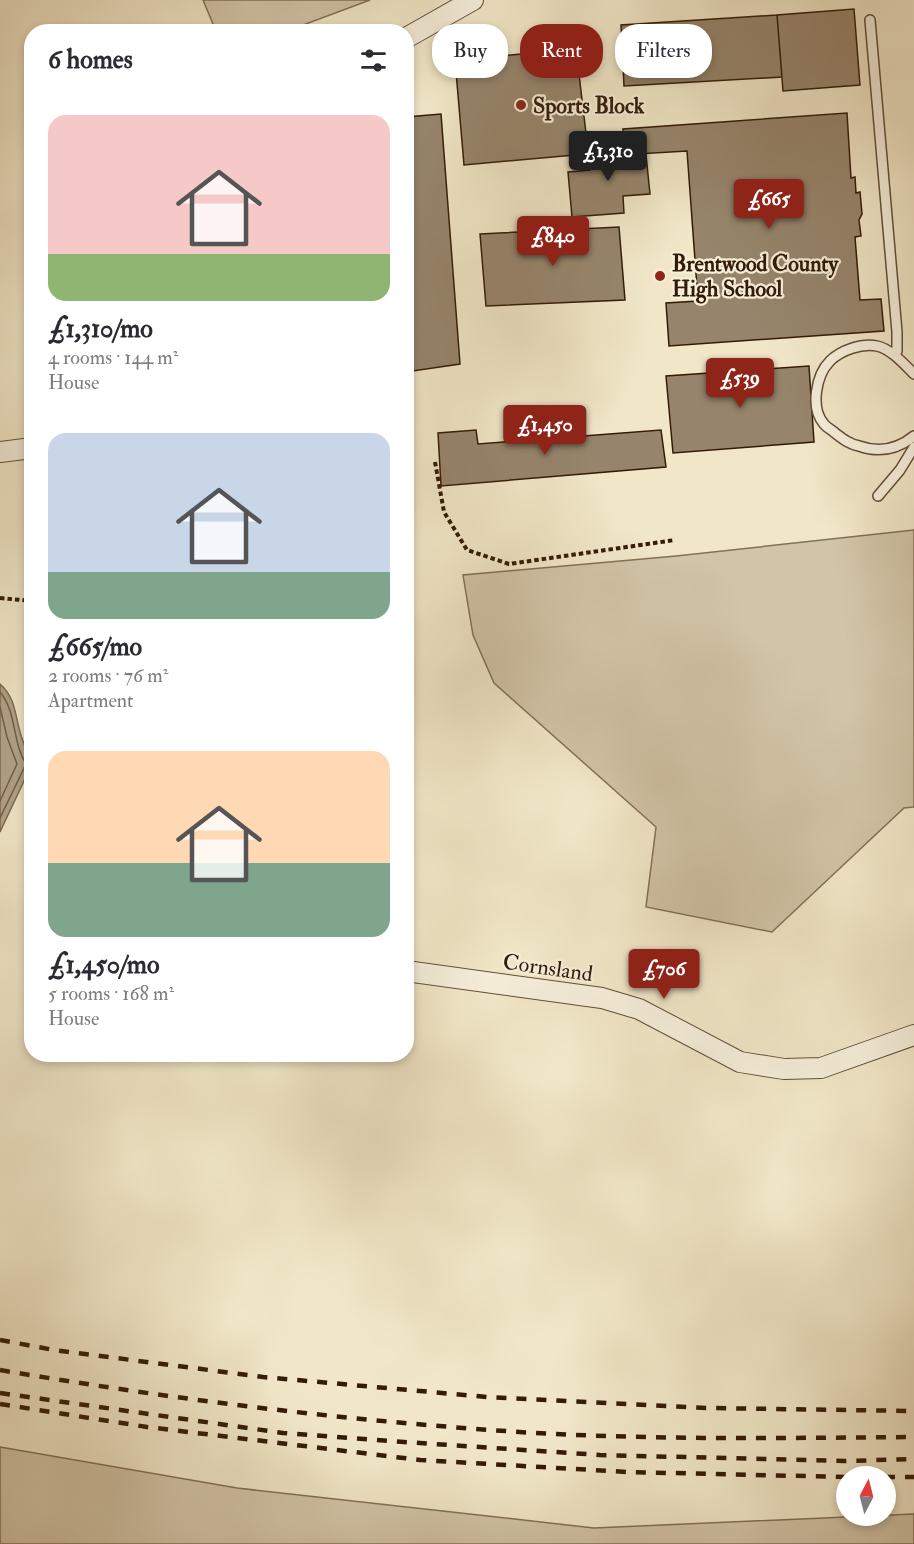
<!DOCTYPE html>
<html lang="en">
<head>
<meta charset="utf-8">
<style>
  :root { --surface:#fff; --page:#f7f7f7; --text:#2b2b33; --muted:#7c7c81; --accent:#8f2418 }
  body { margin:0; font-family:"IM FELL Double Pica",serif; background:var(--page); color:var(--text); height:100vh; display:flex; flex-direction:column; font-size:22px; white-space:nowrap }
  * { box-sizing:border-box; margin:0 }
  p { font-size:20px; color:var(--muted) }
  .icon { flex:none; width:33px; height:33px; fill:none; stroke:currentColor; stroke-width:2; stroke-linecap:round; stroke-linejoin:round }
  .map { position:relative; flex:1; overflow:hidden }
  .sheet { position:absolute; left:24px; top:24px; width:390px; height:1038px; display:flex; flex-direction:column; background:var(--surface); border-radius:24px; box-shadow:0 3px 9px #0003 }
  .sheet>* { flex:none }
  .guide { position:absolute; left:432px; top:24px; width:392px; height:54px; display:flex; gap:12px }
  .needle { width:39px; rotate:7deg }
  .fabs { position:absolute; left:836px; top:1466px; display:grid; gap:12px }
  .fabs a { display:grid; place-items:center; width:60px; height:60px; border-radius:50%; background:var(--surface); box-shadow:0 3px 9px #0003; font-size:30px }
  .price { position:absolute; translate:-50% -51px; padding:0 14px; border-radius:6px; background:var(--accent); color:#fff; font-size:20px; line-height:39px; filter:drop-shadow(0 2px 3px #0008) }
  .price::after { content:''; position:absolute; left:50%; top:36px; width:18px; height:14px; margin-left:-9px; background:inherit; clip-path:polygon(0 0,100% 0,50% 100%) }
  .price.current { background:#222; color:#fff }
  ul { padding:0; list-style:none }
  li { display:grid; align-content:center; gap:12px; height:318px; padding:0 24px }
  li span { display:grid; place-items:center; height:186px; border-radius:18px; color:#555 }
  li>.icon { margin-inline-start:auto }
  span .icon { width:108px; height:108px; fill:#fffc; stroke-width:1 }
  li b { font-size:26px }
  h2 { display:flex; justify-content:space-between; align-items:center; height:72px; padding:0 24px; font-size:26px }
  .chip { padding:0 21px; border-radius:24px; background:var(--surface); box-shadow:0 3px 9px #0003; font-size:21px; line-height:54px }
  .chip.current { background:var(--accent); color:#fff }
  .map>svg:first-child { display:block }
</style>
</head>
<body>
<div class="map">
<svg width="914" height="1544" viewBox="0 0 914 1544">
  <rect width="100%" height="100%" fill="#f1e7c8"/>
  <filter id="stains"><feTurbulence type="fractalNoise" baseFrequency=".00333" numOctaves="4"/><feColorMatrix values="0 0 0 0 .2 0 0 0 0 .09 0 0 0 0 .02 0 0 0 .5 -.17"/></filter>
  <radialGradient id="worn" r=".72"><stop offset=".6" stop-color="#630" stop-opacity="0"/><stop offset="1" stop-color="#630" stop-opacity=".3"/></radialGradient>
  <!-- green -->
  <path fill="#d1c4a7" stroke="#827058" stroke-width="1.5" d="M203 0H370L287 31H216Z
    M914 530V807L904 808 772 932 646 907 656 827 494 683 473 635 463 575 676 556Z
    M0 1447 237 1488 594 1528 914 1514V1544H0Z"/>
  <!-- water -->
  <path fill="#b1a287" stroke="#7f6c54" stroke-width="1.5" d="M0 684C15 697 15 714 20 732 23 743 28 754 32 764L0 832Z"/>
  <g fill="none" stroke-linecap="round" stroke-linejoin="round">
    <!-- shore -->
    <path stroke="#725e48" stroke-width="1.5" d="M0 692C17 712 12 742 26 764L0 818
      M0 707 7 737 17 764 0 801"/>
  </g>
  <!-- building -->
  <path fill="#96856c" stroke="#341b08" stroke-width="1.5" d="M854 9 860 85 783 91 777 15Z
    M777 15 782 77 624 86 621 25Z
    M576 49 588 150 586 154 464 165 455 60Z
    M847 113 851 178 855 177 856 193 860 192 862 214 859 220 861 236 855 237 860 300 881 299 884 331 669 346 666 303 698 301 687 151 637 154 636 146 624 147 623 129Z
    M441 114 460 364 406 372V117Z
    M636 146 637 154 646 155 650 194 623 196 624 213 572 217 568 172 590 170 588 150Z
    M619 227 625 300 486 306 480 234Z
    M809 366 814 442 673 453 666 376Z
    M476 430 478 444 661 430 666 467 441 486 438 433Z"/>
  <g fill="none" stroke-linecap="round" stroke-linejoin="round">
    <!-- service casing -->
    <g stroke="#634e38" stroke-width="12">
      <path id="service" d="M870 20 897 332V351L894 355
        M914 374C904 364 891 349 877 346 862 343 841 350 830 361 816 375 810 408 824 424 827 428 832 430 835 433 843 439 849 444 859 446 879 453 897 450 914 436
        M878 496 900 470 914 447"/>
    </g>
    <!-- minor casing -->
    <g stroke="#634e38" stroke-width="22">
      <path id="minor" d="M406 38 473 0
        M0 452 32 448
        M406 971 602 998 639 1009 740 1062 784 1069 821 1068 914 1035"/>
    </g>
    <!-- path -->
    <path stroke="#341b08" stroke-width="4" stroke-dasharray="4.5 3" stroke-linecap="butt" d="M435 462 444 512 467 550 509 564 675 540
      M0 598 32 601"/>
    <!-- service -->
    <use href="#service" stroke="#f6efdb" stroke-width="9"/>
    <!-- minor -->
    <use href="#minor" stroke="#f6efdb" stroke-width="20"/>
    <!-- rail -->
    <path stroke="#341b08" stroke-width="4.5" stroke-dasharray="10 10" stroke-linecap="butt" d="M0 1340 54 1350 263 1377 487 1397 708 1408 914 1411
      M0 1370C177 1400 356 1422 536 1433 662 1440 788 1438 914 1437
      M0 1393 283 1433 404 1442 600 1455 845 1461 914 1459
      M0 1404 147 1427 420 1460 627 1472 846 1477
      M885 1477H914"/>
  </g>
  <!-- markers -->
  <g fill="#8f2418" stroke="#f6efdb" stroke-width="2">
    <circle cx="521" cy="105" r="6"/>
    <circle cx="660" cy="276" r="6"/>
  </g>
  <g text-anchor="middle" stroke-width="4.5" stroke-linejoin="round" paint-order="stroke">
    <!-- poi labels -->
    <g font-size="22" font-weight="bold" fill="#341b08" stroke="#f6efdb" text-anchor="start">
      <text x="533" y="113">Sports Block</text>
      <text x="672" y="271">Brentwood County<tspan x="672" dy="25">High School</tspan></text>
    </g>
    <!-- street labels -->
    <g font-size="22" fill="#341b08" stroke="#f6efdb">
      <text transform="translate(548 967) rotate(8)" y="8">Cornsland</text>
    </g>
  </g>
  <rect width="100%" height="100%" filter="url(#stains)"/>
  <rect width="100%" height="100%" fill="url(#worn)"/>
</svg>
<div class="fabs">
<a><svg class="needle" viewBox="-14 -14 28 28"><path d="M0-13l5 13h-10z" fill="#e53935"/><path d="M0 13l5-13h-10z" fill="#7c7c81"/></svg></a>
</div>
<b class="price current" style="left:608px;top:182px">£1,310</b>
<b class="price" style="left:769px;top:230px">£665</b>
<b class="price" style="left:553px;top:267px">£840</b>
<b class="price" style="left:740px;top:409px">£539</b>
<b class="price" style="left:545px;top:456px">£1,450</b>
<b class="price" style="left:664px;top:1000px">£706</b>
<div class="guide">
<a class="chip">Buy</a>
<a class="chip current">Rent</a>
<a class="chip">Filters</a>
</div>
<section class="sheet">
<h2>6 homes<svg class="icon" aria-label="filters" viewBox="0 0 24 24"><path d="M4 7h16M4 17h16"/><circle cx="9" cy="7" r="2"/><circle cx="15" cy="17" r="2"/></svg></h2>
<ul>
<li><span style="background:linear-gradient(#f6c9c9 75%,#8fb573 0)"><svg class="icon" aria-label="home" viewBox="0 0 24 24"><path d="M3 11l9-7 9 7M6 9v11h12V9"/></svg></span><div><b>£1,310/mo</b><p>4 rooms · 144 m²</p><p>House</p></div></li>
<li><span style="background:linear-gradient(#c9d6e8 75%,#7fa58c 0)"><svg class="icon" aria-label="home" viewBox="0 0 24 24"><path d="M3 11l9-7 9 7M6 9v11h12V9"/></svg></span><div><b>£665/mo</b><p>2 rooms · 76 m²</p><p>Apartment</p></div></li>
<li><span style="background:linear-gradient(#ffd9b3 60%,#7fa58c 0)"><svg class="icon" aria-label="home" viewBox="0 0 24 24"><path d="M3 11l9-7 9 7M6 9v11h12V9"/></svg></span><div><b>£1,450/mo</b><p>5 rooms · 168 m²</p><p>House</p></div></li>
</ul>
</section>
</div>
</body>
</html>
